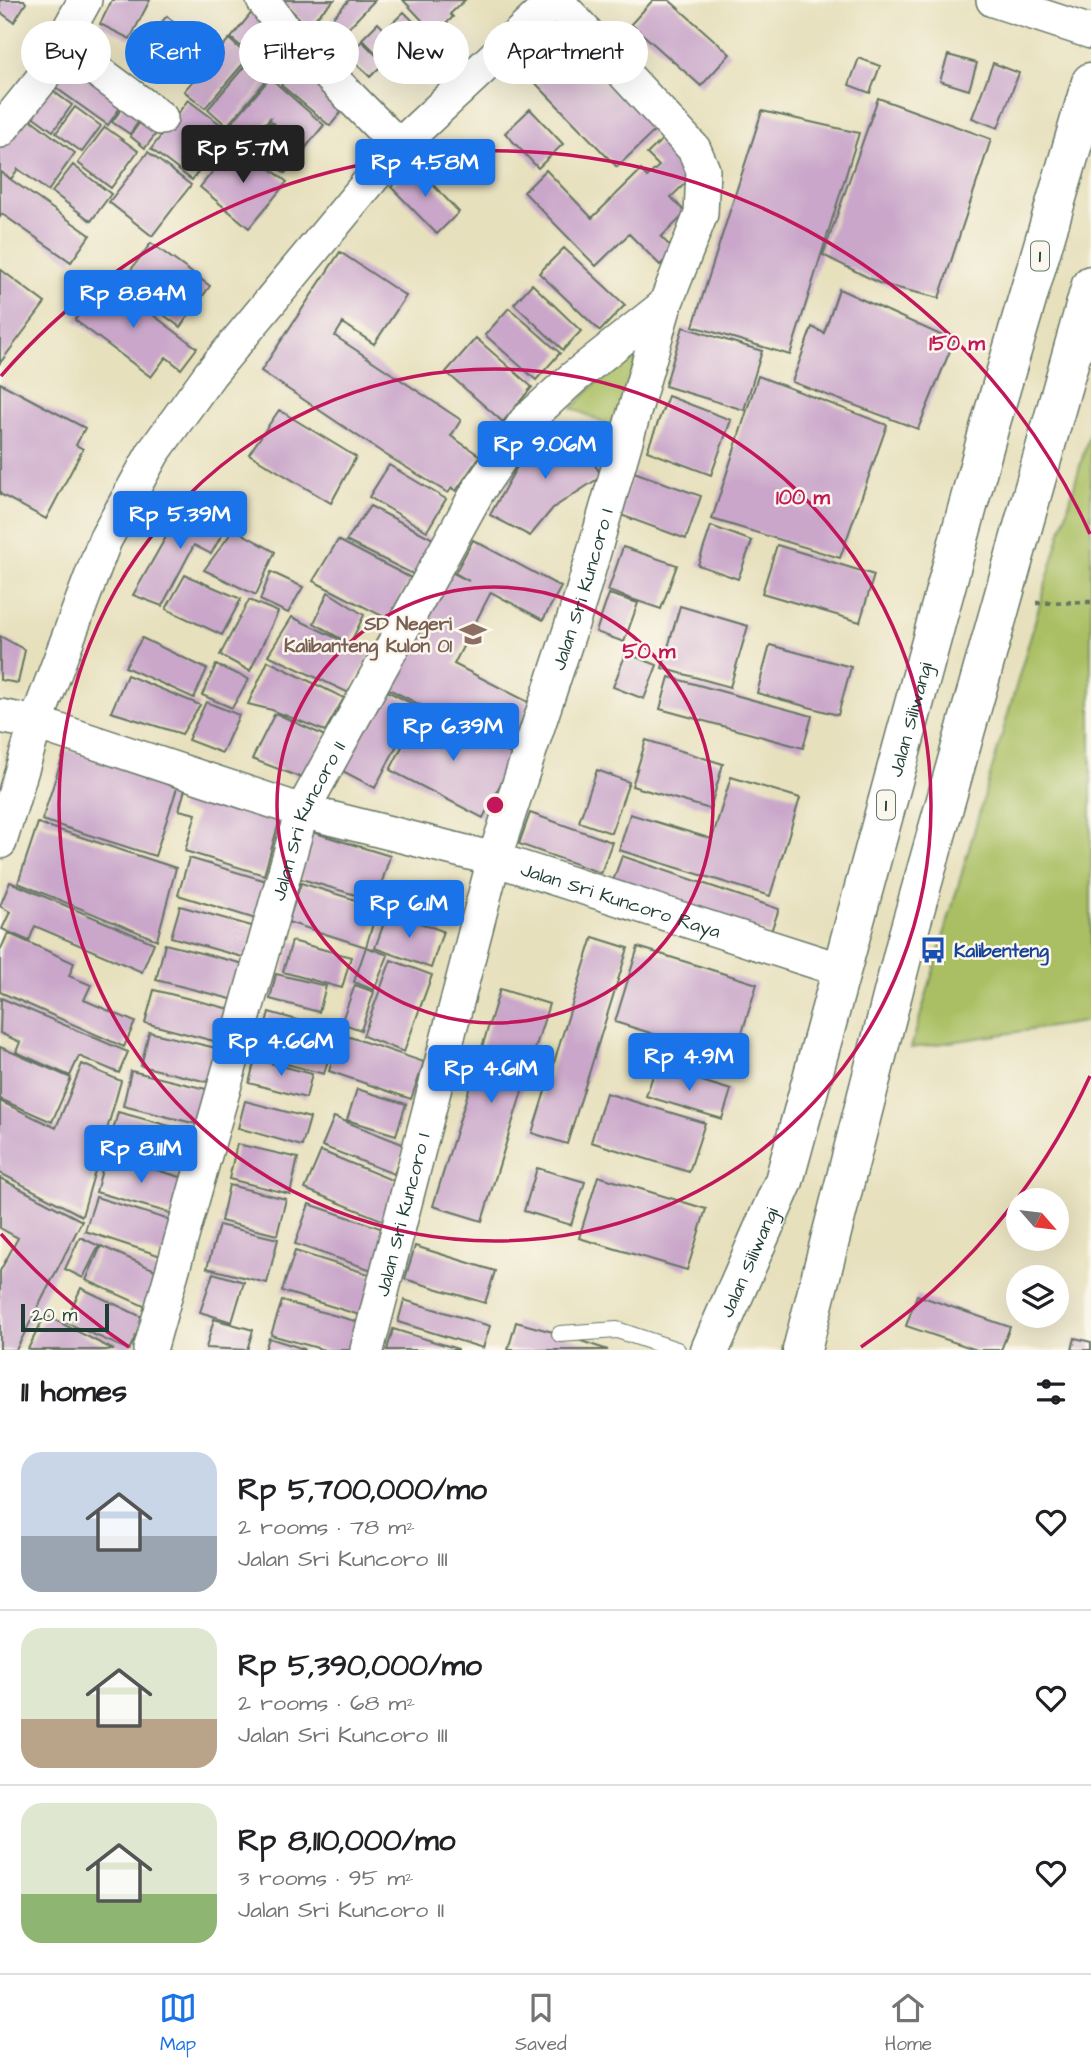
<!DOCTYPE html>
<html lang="en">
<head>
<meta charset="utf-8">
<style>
  :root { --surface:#fff; --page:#f6f6f6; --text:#202124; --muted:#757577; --line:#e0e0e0; --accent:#1a73e8 }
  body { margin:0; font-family:"Architects Daughter",sans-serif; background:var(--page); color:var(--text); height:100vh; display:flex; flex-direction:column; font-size:26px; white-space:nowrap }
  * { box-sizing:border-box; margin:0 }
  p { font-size:23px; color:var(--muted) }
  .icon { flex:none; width:38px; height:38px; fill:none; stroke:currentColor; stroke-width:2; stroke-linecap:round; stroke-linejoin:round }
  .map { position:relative; height:1350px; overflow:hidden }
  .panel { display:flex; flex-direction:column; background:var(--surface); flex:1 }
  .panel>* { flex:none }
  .banner { position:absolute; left:21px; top:21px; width:700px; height:63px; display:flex; gap:14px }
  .needle { width:46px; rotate:118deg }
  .controls { position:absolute; left:1006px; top:1188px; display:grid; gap:14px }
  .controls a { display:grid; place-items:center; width:63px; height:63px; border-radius:50%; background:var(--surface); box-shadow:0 7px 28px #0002; font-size:35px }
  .scale { position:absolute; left:21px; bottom:18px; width:88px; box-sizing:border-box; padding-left:7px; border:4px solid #1f3d34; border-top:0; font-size:19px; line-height:24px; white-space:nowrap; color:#1f3d34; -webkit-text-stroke:5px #fbf7ec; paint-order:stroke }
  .price { position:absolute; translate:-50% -60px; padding:0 16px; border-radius:7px; background:var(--accent); color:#fff; font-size:23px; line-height:46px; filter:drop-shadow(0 2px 4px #0008) }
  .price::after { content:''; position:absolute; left:50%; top:42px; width:21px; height:16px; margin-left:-10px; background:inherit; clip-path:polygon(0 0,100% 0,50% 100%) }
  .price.current { background:#222; color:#fff }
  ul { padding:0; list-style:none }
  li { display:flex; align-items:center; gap:21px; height:175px; padding:0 21px }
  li+li { border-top:2px solid var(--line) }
  li span { display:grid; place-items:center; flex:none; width:196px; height:140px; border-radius:21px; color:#555 }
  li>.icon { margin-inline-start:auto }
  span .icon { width:84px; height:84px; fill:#fffc; stroke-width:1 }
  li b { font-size:30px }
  h2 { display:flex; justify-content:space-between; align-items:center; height:84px; padding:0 21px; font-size:30px }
  .tag { padding:0 24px; border-radius:32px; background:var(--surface); box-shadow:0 7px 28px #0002; font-size:24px; line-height:63px }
  .tag.current { background:var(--accent); color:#fff }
  .menu { display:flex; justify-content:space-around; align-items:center; height:98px; border-top:2px solid var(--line); background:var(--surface); font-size:19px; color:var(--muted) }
  .menu a { display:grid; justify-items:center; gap:4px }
  .menu .current { color:var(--accent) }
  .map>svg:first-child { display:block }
</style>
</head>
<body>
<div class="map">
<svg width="1091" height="1350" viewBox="0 0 1091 1350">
  <rect width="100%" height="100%" fill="#fbf7ec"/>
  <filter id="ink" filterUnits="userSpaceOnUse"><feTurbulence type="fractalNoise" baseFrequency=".0143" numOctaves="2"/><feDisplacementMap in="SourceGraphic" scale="14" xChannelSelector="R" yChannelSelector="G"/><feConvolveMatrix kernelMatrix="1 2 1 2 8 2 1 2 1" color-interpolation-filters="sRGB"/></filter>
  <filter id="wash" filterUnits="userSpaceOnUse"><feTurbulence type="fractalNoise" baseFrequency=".00686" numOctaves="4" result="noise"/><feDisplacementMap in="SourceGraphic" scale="28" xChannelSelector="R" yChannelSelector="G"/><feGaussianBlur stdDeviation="1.57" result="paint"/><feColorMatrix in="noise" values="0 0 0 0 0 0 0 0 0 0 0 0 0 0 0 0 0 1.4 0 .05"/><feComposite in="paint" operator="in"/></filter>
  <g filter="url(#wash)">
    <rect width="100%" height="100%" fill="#e7e0bd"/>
    <!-- green -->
    <path fill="#aabf64" stroke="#647e4c" stroke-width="2" d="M644 333 618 430 572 408Z
      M1091 428V1021L911 1048Z"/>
    <g id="blocks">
      <!-- building -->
      <path fill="#caa7ca" d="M0 0H24L26 3 14 22 0 12Z
        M112 0H150L130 39 100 24Z
        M281 0H334L307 26Z
        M349 0H375L339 38 326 25Z
        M403 0H465L450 14 453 17 435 34Z
        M653 0H669L730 54 701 86 631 24Z
        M253 11 273 28 251 55 231 38Z
        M404 12 431 39 413 56 386 29Z
        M167 16 190 37 162 68 139 48Z
        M378 23 411 57 395 72 362 39Z
        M560 23 660 126 617 167 517 64Z
        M273 33 302 56 282 82 253 58Z
        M229 39 249 57 205 108 184 91Z
        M190 40 208 55 187 79 169 64Z
        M362 41 384 63 370 77 348 55Z
        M63 55 126 99 108 125 45 80Z
        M948 55 977 63 969 90 940 81Z
        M859 58 880 66 870 93 849 85Z
        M249 61 268 78 227 126 208 109Z
        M993 63 1019 73 998 128 972 118Z
        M299 64 348 104 330 126 281 85Z
        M270 78 324 125 285 173 250 145 269 122 293 140 270 120 271 117 248 143 229 126Z
        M43 84 72 105 53 131 24 110Z
        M878 98 991 139 939 298 881 284 823 255Z
        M128 100 145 112 130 134 112 122Z
        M188 100 228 130 192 180 151 149Z
        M75 107 101 126 82 152 56 133Z
        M530 109 563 144 538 168 505 133Z
        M762 111 859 133 790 355 693 326Z
        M21 112 75 153 48 191 18 169 11 179 0 171V141Z
        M146 114 162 126 145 148 130 136Z
        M105 127 138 151 111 188 78 163Z
        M668 134 701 168 671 197 686 213 661 237 675 251 660 265 629 234 596 266 524 192 546 170 592 218 641 170 647 177 659 166 647 154Z
        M237 142 287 182 249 228 200 187Z
        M148 152 191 185 152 236 109 202Z
        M73 165 111 194 91 221 52 192Z
        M414 165 459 212 437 234 391 187Z
        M0 172 90 235 71 262 2 214 0 217Z
        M151 243 210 286 180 327 121 283Z
        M564 248 625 305 600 331 539 273Z
        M340 252 406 296 374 344 343 323 335 336 461 420 451 436 480 456 456 491 452 488 448 493 386 455 261 371Z
        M0 269 45 303 0 363Z
        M105 279 197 348 181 369 166 357 151 377 75 320Z
        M532 284 581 331 563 350 514 304Z
        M839 289 954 341 918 429 792 382 812 327 824 333Z
        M509 308 560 353 536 380 485 335Z
        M683 327 762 351 744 410 665 386Z
        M476 338 532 387 503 422 446 372Z
        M758 376 887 425 840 558 712 519Z
        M0 383 85 428 76 445 83 449 46 519 0 494Z
        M668 396 731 420 711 475 647 451Z
        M279 410 356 457 331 503 249 454Z
        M568 424 602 476 553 508 530 536 490 515 520 461Z
        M389 465 446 499 427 531 369 497Z
        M634 472 701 496 686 539 618 514Z
        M187 500 228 524 211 554 194 545 162 606 133 595Z
        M370 506 437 541 417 576 346 541Z
        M711 526 752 541 738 579 698 565Z
        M234 529 275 552 256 595 204 570Z
        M338 540 411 578 388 619 313 581Z
        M473 540 561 587 543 620 491 592 454 664 536 706 513 752 383 686 443 568 469 581 455 573Z
        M777 545 874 575 860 622 762 593Z
        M623 547 677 565 661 609 608 591Z
        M271 572 303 587 288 613 260 600Z
        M185 575 241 599 222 635 166 609Z
        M328 592 364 615 350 644 314 623Z
        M609 594 638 603 624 642 596 632Z
        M249 600 278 612 250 671 220 655Z
        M680 606 748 626 730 687 662 668Z
        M292 617 370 654 349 693 268 655Z
        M0 636 25 650 18 683 0 680Z
        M142 638 207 669 194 698 125 667Z
        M770 645 851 667 838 715 757 693Z
        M626 653 657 665 644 699 613 687Z
        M268 661 344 698 325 731 272 710 248 704Z
        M216 665 249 679 232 708 202 695Z
        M127 675 200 705 182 734 111 712Z
        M669 677 812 716 803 748 660 709Z
        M379 687 417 706 375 788 337 768Z
        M206 702 239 715 222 753 188 740Z
        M422 708 515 756 483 818 390 770Z
        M275 713 325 736 302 778 252 759Z
        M646 740 723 764 710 809 632 786Z
        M65 749 178 785 155 856 42 820Z
        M597 770 629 782 611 833 579 822Z
        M731 777 800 798 770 896 619 850 630 814 712 839Z
        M186 786 281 815 264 875 185 851 196 814 179 810Z
        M530 813 612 842 601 873 519 844Z
        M38 823 176 868 157 940 18 883Z
        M312 832 390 856 376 901 298 878Z
        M622 856 779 909 770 934 613 881Z
        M189 858 270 882 259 920 178 895Z
        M10 882 154 943 142 972 35 926 29 941 2 929 10 912 0 906Z
        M301 883 378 907 366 947 288 922Z
        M180 906 255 927 246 958 171 937Z
        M388 912 443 931 431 968 375 948Z
        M8 933 74 963 69 976 91 985 84 1000 135 1022 124 1047 0 992V951Z
        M593 937 628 948 567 1144 532 1133Z
        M292 941 351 957 342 988 283 972Z
        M165 944 244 964 235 1000 156 980Z
        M366 947 388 955 374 990 354 982Z
        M638 947 757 984 734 1059 615 1022Z
        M391 960 432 975 404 1052 363 1036Z
        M276 974 326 986 319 1012 270 999Z
        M355 985 374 992 361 1030 341 1023Z
        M500 989 549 1004 482 1221 433 1206Z
        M154 990 234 1010 225 1044 145 1023Z
        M1 998 128 1052 119 1073 79 1056 70 1076 16 1052 20 1042 0 1033Z
        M269 1012 336 1031 324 1074 257 1056Z
        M149 1032 220 1049 212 1083 141 1066Z
        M341 1034 424 1062 411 1099 329 1071Z
        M0 1047 71 1078 52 1122 0 1099Z
        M255 1059 312 1074 306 1098 249 1083Z
        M82 1064 121 1081 82 1216 0 1173V1101L56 1128Z
        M656 1067 731 1090 722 1119 646 1096Z
        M131 1071 210 1090 201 1125 123 1106Z
        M357 1089 406 1104 396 1135 347 1120Z
        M606 1093 705 1123 689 1172 591 1142Z
        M245 1101 310 1118 302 1146 238 1128Z
        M118 1112 203 1135 193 1172 108 1149Z
        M334 1117 405 1145 394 1174 322 1146Z
        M237 1144 298 1158 290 1194 229 1179Z
        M321 1151 404 1185 389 1223 305 1189Z
        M106 1155 187 1179 177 1215 96 1192Z
        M537 1168 585 1182 571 1225 524 1211Z
        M598 1176 706 1209 687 1270 579 1238Z
        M0 1178 82 1221 16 1350H0V1271L18 1238 0 1228Z
        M229 1185 286 1199 277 1235 221 1221Z
        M96 1197 179 1223 167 1258 85 1231Z
        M309 1204 389 1231 375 1271 295 1244Z
        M219 1225 278 1239 267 1283 207 1268Z
        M80 1237 99 1246 83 1278 65 1269Z
        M101 1246 162 1273 146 1307 86 1280Z
        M415 1246 495 1271 485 1303 405 1279Z
        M295 1251 378 1277 366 1317 282 1291Z
        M213 1273 244 1282 232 1322 200 1312Z
        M81 1288 144 1318 129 1350 65 1322Z
        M917 1295 1010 1327 1001 1350H977L906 1326Z
        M404 1300 490 1326 483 1348 398 1322Z
        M282 1301 366 1324 359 1350H325L271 1335Z
        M45 1315 114 1350H31L28 1349Z
        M214 1319 253 1330 247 1350 206 1348Z
        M516 1322 560 1334 608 1350H508Z
        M393 1329 458 1349V1350H387Z
        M269 1338 304 1349V1350H265Z
        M1075 1338 1091 1342V1350H1072Z"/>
    </g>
  </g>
  <g filter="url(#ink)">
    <use href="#blocks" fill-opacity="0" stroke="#657664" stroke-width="2"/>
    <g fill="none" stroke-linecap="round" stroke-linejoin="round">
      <!-- service casing -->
      <g stroke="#657664" stroke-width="18">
        <path id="service" d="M560 1334 617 1330 677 1350"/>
      </g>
      <!-- minor casing -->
      <g stroke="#657664" stroke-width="36">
        <g id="minor">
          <path d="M263 0 286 32 399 146"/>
          <path d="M993 0 1091 32"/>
          <path d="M61 44 161 118"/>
          <path d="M0 131 41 80 85 0"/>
          <path id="s1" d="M0 716 36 723 302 811 494 859 841 970"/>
          <path d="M0 842 36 723 105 540 153 453 210 374 399 146 555 0"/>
          <path id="s2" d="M150 1350 302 811 478 491 525 422 573 378 665 305"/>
          <path id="s3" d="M367 1350 494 859 581 597 665 305 701 214 703 170 694 149 556 0"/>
        </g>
      </g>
      <!-- trunk casing -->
      <g stroke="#657664" stroke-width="41">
        <g id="trunk">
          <path id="s4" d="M710 1350 784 1181 989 429 1091 82"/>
          <path d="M802 1350 906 942 1091 285"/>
        </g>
      </g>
      <!-- path -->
      <path stroke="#657664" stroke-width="4.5" stroke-dasharray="5 5" stroke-linecap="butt" d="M1036 603 1091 602"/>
      <!-- service -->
      <use href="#service" stroke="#fff" stroke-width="16"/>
      <!-- minor -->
      <use href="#minor" stroke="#fff" stroke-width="33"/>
      <!-- trunk -->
      <use href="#trunk" stroke="#fff" stroke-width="38"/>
    </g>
  </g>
  <!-- distance rings -->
  <g fill="none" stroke="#c2185b" stroke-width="3.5">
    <circle cx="495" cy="805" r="218"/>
    <circle cx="495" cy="805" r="436"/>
    <path d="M1090 1076A654 654 0 0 1 861 1347M129 1347A654 654 0 0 1 1 1234M1 376A654 654 0 0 1 1090 534"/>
  </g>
  <!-- icons -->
  <defs>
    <g id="school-bare" transform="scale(2.1)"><path d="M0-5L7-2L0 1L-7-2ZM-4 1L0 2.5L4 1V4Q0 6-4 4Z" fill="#8d6e63" stroke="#fbf7ec" stroke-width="2.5" paint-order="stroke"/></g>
    <g id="bus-bare" transform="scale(2.1)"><path d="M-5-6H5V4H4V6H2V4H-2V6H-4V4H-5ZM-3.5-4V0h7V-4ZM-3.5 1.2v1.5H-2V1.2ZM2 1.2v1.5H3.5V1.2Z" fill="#1a4fb4" stroke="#fbf7ec" stroke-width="2.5" paint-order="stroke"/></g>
  </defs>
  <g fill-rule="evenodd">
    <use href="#school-bare" x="473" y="634"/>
    <use href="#bus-bare" x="933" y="950"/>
  </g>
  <g text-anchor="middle" stroke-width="5" stroke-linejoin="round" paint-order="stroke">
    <!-- shield labels -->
    <g fill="#fbf7ec" stroke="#61756b" stroke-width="2">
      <rect x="1031" y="241.5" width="18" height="29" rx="5"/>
      <rect x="877" y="790.5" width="18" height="29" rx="5"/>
    </g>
    <g font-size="18" font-weight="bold" fill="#1f3d34">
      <text x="1040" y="262">1</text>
      <text x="886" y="811">1</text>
    </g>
    <!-- street labels -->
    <g font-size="19" fill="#1f3d34" stroke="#fbf7ec">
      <text dy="7" stroke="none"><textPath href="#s3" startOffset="791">Jalan Sri Kuncoro I</textPath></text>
      <text dy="7" stroke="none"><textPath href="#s4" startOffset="663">Jalan Siliwangi</textPath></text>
      <text dy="7" stroke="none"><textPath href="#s2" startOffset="553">Jalan Sri Kuncoro II</textPath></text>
      <text dy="7" stroke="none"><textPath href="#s1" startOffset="648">Jalan Sri Kuncoro Raya</textPath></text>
      <text dy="7" stroke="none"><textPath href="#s3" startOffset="140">Jalan Sri Kuncoro I</textPath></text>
      <text dy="7" stroke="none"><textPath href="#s4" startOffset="96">Jalan Siliwangi</textPath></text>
    </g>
    <!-- education labels -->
    <g font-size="19" font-weight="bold" fill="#785e54" stroke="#fbf7ec" text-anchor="end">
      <text x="452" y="630">SD Negeri<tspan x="452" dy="22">Kalibanteng Kulon 01</tspan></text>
    </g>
    <!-- transit labels -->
    <g font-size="19" font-weight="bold" fill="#164399" stroke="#fbf7ec" text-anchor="start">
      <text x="954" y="957">Kalibenteng</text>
    </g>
  </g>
  <circle cx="495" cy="805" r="10" fill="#c2185b" stroke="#fbf7ec" stroke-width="3.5"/>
  <g font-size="21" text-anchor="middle" font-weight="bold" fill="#c2185b" stroke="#fbf7ec" stroke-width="5" stroke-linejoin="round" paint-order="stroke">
    <text x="957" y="350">150 m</text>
    <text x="803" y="504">100 m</text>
    <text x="649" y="658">50 m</text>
  </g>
</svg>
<div class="controls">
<a><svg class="needle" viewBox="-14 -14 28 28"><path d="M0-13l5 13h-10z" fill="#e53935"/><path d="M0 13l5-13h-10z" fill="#757577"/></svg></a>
<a><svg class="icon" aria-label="layers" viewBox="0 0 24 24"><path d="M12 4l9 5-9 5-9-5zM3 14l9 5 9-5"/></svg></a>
</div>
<div class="scale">20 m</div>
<b class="price current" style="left:243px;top:185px">Rp 5.7M</b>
<b class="price" style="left:425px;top:199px">Rp 4.58M</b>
<b class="price" style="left:133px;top:330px">Rp 8.84M</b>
<b class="price" style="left:545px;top:481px">Rp 9.06M</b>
<b class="price" style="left:180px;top:551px">Rp 5.39M</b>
<b class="price" style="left:453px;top:763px">Rp 6.39M</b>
<b class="price" style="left:409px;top:940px">Rp 6.1M</b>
<b class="price" style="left:281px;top:1078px">Rp 4.66M</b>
<b class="price" style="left:689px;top:1093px">Rp 4.9M</b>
<b class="price" style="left:491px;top:1105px">Rp 4.61M</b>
<b class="price" style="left:141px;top:1185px">Rp 8.11M</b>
<div class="banner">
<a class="tag">Buy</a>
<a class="tag current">Rent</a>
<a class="tag">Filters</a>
<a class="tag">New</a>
<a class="tag">Apartment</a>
</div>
</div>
<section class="panel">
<h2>11 homes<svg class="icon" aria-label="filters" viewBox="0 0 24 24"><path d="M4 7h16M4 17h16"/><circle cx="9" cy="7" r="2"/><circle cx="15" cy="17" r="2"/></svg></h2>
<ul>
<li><span style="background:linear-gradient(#c9d6e8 60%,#9aa5b1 0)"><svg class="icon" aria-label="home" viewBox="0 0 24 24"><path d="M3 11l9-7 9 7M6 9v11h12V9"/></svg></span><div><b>Rp 5,700,000/mo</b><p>2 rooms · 78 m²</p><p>Jalan Sri Kuncoro III</p></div><svg class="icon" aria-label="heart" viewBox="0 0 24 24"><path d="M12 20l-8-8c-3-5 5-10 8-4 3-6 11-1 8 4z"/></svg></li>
<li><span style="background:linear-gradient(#dfe7d0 65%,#b9a48a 0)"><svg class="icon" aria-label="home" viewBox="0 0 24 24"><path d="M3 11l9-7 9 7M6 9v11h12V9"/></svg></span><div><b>Rp 5,390,000/mo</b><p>2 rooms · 68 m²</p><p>Jalan Sri Kuncoro III</p></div><svg class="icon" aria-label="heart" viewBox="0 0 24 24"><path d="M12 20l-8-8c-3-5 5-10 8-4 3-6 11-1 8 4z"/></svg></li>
<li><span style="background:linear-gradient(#dfe7d0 65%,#8fb573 0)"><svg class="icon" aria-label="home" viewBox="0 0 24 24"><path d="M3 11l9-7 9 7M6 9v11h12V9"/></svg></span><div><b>Rp 8,110,000/mo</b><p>3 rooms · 95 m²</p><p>Jalan Sri Kuncoro II</p></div><svg class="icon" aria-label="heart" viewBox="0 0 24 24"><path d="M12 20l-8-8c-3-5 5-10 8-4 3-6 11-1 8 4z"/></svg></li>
</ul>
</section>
<nav class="menu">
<a class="current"><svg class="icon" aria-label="map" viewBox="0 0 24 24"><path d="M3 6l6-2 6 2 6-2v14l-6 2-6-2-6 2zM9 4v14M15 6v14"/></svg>Map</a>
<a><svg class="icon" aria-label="saved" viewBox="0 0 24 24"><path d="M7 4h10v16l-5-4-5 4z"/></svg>Saved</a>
<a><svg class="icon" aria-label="home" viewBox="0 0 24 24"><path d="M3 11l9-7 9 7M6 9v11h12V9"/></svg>Home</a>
</nav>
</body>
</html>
